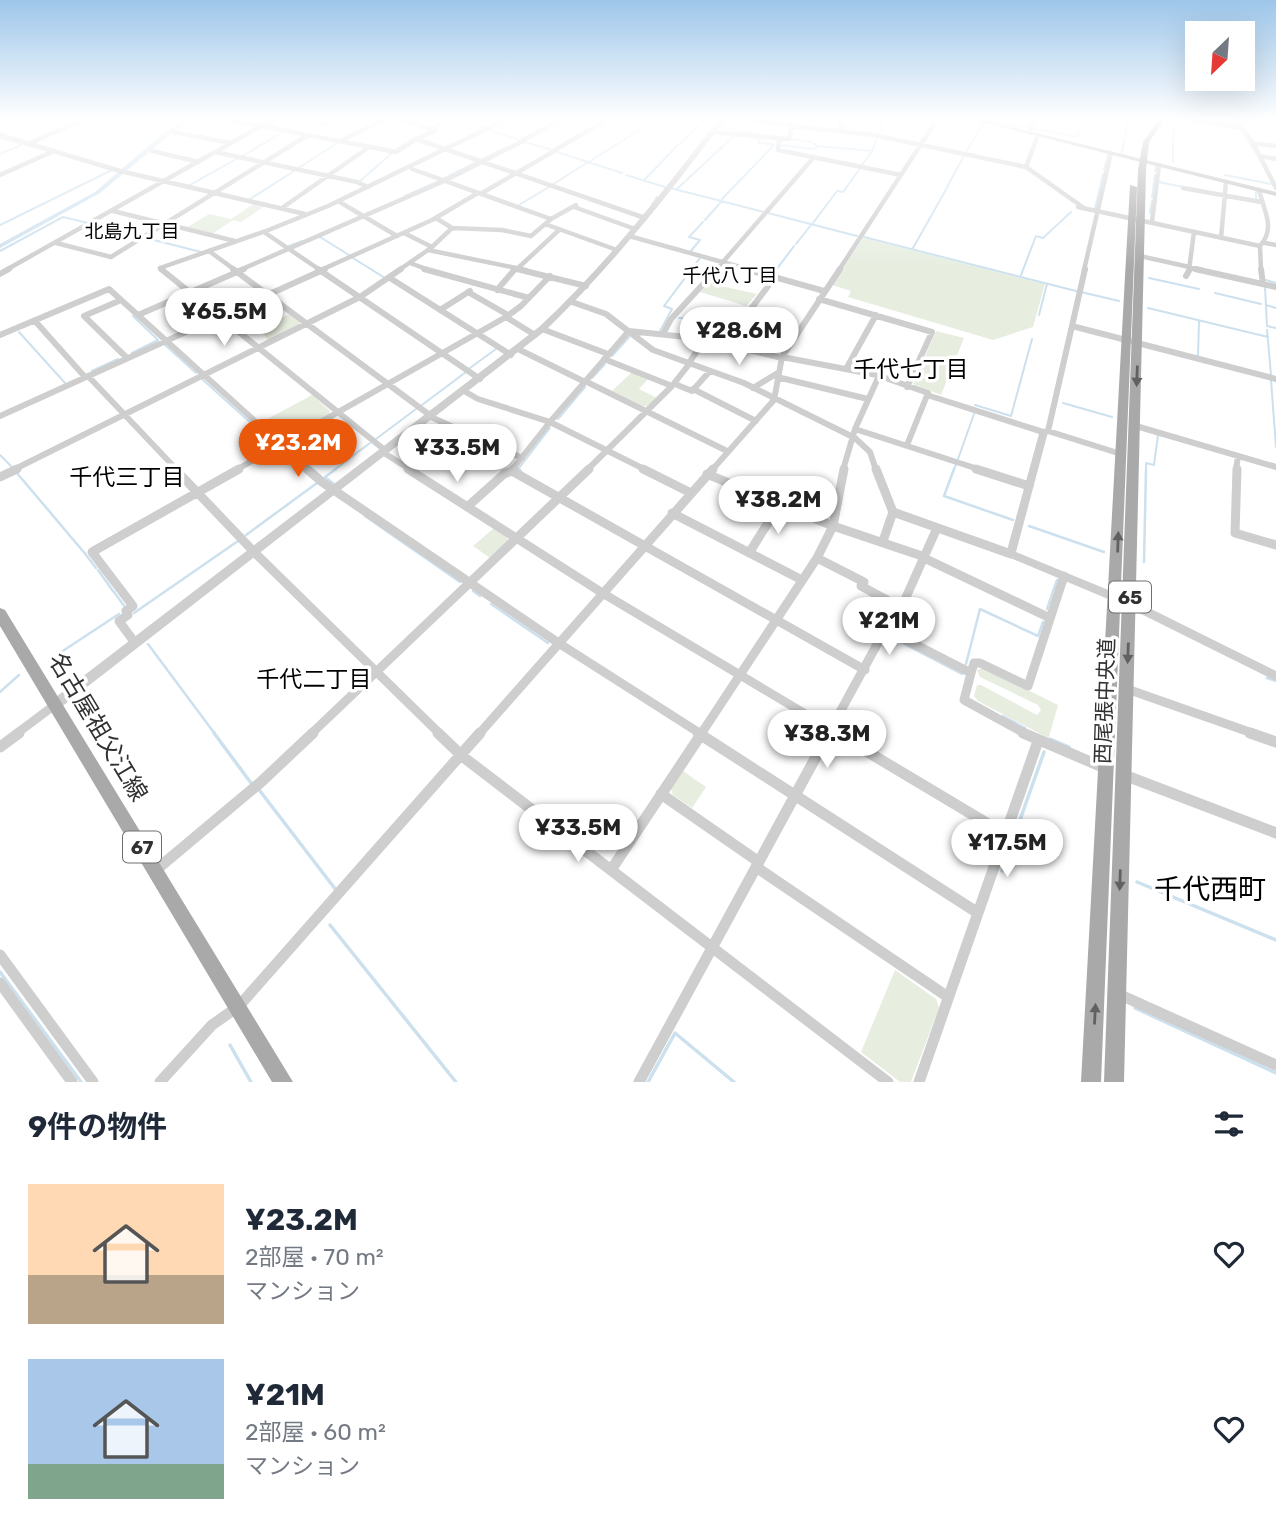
<!DOCTYPE html>
<html lang="ja">
<head>
<meta charset="utf-8">
<style>
  :root { --surface:#fff; --page:#f6f6f7; --text:#1f2937; --muted:#747a83; --accent:#ea580c }
  body { margin:0; font-family:Rubik,"Noto Sans JP",sans-serif; background:var(--page); color:var(--text); height:100vh; display:flex; flex-direction:column; font-size:26px; white-space:nowrap }
  * { box-sizing:border-box; margin:0 }
  p { font-size:23px; color:var(--muted) }
  .icon { flex:none; width:38px; height:38px; fill:none; stroke:currentColor; stroke-width:2; stroke-linecap:round; stroke-linejoin:round }
  .map { position:relative; height:1082px; overflow:hidden }
  .details { display:flex; flex-direction:column; background:var(--surface); flex:1 }
  .details>* { flex:none }
  .needle { width:46px; rotate:205deg }
  .controls { position:absolute; left:1185px; top:21px; display:grid; gap:14px }
  .controls a { display:grid; place-items:center; width:70px; height:70px; border-radius:0px; background:var(--surface); box-shadow:0 7px 28px #0002; font-size:35px }
  .price { position:absolute; translate:-50% -60px; padding:0 16px; border-radius:24px; background:#fff; color:#222; font-size:23px; line-height:46px; filter:drop-shadow(0 2px 4px #0008) }
  .price::after { content:''; position:absolute; left:50%; top:42px; width:21px; height:16px; margin-left:-10px; background:inherit; clip-path:polygon(0 0,100% 0,50% 100%) }
  .price.current { background:var(--accent); color:#fff }
  ul { padding:0; list-style:none }
  li { display:flex; align-items:center; gap:21px; height:175px; padding:0 28px }
  li span { display:grid; place-items:center; flex:none; width:196px; height:140px; border-radius:0px; color:#555 }
  li>.icon { margin-inline-start:auto }
  span .icon { width:84px; height:84px; fill:#fffc; stroke-width:1 }
  li b { font-size:30px }
  h2 { display:flex; justify-content:space-between; align-items:center; height:84px; padding:0 28px; font-size:30px }
  .map>svg:first-child { display:block }
</style>
</head>
<body>
<div class="map">
<svg width="1276" height="1082" viewBox="0 0 1276 1082">
  <rect width="100%" height="100%" fill="#fff"/>
  <!-- green -->
  <path fill="#e7eee0" d="M255 203 265 206 241 222 233 220 212 234 186 228 209 214 231 219Z
    M863 238 1045 284 1033 327 993 340 848 297 851 291 832 285Z
    M708 283 757 294 746 306 700 292Z
    M268 297 279 306 237 326 225 316Z
    M290 314 301 322 299 325 268 340 254 322 270 315 275 321Z
    M936 331 964 338 941 395 913 384Z
    M632 372 648 379 639 389 657 398 648 406H643L612 391Z
    M312 395 330 411 329 414 285 439H281L262 422Z
    M494 528 507 537 508 542 490 558 473 546Z
    M983 668 1058 705 1049 737H1046L978 701 974 696 977 685H981L1037 715 1041 710 1038 705 980 677 977 670Z
    M683 771 706 787 692 808 673 795 671 789Z
    M895 970 936 999 939 1008 911 1082H900L861 1052Z"/>
  <!-- water -->
  <path fill="#cce0ee" d="M188 118H195L174 131 100 193 0 248V244L95 192 166 131Z"/>
  <g fill="none" stroke-linecap="round" stroke-linejoin="round">
    <!-- stream-far2 -->
    <path stroke="#cce0ee" stroke-width="2" d="M465 118 486 129
      M701 122 714 126
      M1081 122 1082 118
      M1002 123 1029 128
      M1035 124 1038 118
      M720 126 765 136
      M434 128 449 118
      M1034 129 1077 137 1080 127
      M489 130 520 140
      M640 130 660 118
      M979 131 983 123
      M878 134 885 118
      M1245 136 1256 153
      M747 137 760 139 758 143 773 144
      M1125 137 1128 118
      M0 138 41 149
      M792 139 811 142 817 146 872 151 877 138
      M525 142 552 150
      M681 143 705 118
      M780 145 814 149 817 147
      M1173 148 1174 130
      M1173 149V162
      M395 150 416 137
      M557 152 622 173
      M1122 153 1124 141
      M0 154 21 145
      M965 154 977 133
      M241 157 283 132
      M481 160 505 148
      M590 161 638 131
      M862 165 872 151
      M297 169 337 143
      M1104 170 1108 155
      M1155 171 1156 167
      M626 175 665 187
      M1225 175 1271 184
      M443 179 478 161
      M645 179 679 144
      M360 181 392 153
      M1159 182 1183 187
      M190 185 238 158
      M552 185 588 162
      M948 185 964 156
      M671 188 685 192
      M678 188 734 136
      M1153 189 1155 175
      M686 192 764 212
      M1256 192V200
      M405 196 439 181
      M1152 197 1153 191
      M250 199 294 171
      M722 199 774 145
      M519 205 549 187
      M652 205 657 197
      M1095 209 1103 174
      M768 213 857 236
      M1150 213 1152 201
      M705 220 721 202
      M813 223 837 191 843 192 861 167
      M92 224 142 237
      M0 225 112 170
      M320 237 349 255
      M864 237 1076 291
      M146 238 201 252
      M796 244 811 225
      M289 246 302 241
      M913 248 948 186
      M0 251 63 217 88 223
      M690 252 700 240 689 237 703 222
      M353 258 385 278
      M773 274 794 246
      M1021 275 1036 236 1043 238 1071 212
      M1149 278 1199 289
      M1266 280 1276 283
      M1265 287 1267 326 1276 328
      M1081 292 1119 301
      M1215 293 1261 304
      M1266 305 1276 308
      M1148 308 1268 337
      M1039 315 1047 284
      M679 318 738 322
      M743 326 762 331
      M1267 330 1271 375
      M660 331 672 309 664 306 700 258
      M19 332 65 383
      M786 339 789 340
      M165 345 196 373
      M132 353 158 340 133 316
      M612 356 629 337
      M1198 356 1199 321
      M470 368 496 349
      M92 371 118 359
      M592 378 605 364
      M202 379 273 443
      M1271 380 1276 447
      M1063 403 1112 417
      M422 405 466 372
      M975 405 1011 416 1032 339
      M558 419 585 387
      M376 439 416 409
      M281 450 304 470
      M0 455 13 468
      M958 459 974 414
      M334 470 370 443
      M520 470 519 468 550 428
      M954 470 956 464
      M1146 470V463L1154 465 1158 435"/>
    <!-- stream-far1 -->
    <path stroke="#cce0ee" stroke-width="2.5" d="M302 469 305 471
      M519 469 522 473
      M954 469 944 496 1013 520
      M16 472 82 550
      M334 484 325 477 336 469
      M365 516 460 582
      M1029 526 1104 552
      M246 535 317 483
      M83 551 96 568
      M1144 562 1146 469
      M98 570 113 591
      M473 591 480 596
      M114 592 125 607
      M491 604 548 643
      M1047 609 1057 580
      M134 613 238 541
      M889 636 962 674
      M148 644 215 734
      M49 660 119 614
      M966 664 980 609 1038 636 1043 622
      M1267 678 1276 681
      M0 692 19 675
      M1003 716 1025 728"/>
    <!-- stream -->
    <path stroke="#cce0ee" stroke-width="3.5" d="M214 733 251 783
      M1050 739 1069 747
      M260 791 336 890
      M1002 871 1044 752
      M1137 882 1276 940
      M330 925 456 1082
      M0 972 81 1082
      M1135 1008 1276 1073
      M230 1045 251 1082
      M648 1082 675 1033 734 1082"/>
    <!-- minor-far3 -->
    <path stroke="#cecece" stroke-width="4.5" d="M220 118 396 152 416 139 645 218
      M398 118 436 130 417 139
      M742 118 791 125
      M809 118H839L842 131
      M925 118 937 120
      M1181 118 1242 128
      M1235 118 1253 143 1276 188
      M322 124 334 118
      M261 126 280 118
      M791 126 874 135 1026 167
      M174 132 231 143
      M712 132 789 139 793 118
      M1030 133 1035 118
      M0 135 120 171 305 214
      M1038 135 1026 167 1084 208
      M523 140 564 118
      M779 140 778 150 901 175
      M340 141 388 118
      M1253 143 1276 146
      M28 144 87 118
      M555 150 610 118
      M152 151 199 162
      M215 152 357 182 368 187
      M1260 156 1276 159
      M412 169 551 219 531 236 502 230 452 228 436 218
      M0 175 54 151
      M1183 188 1261 202
      M482 193 556 150
      M338 201 397 236
      M574 207 635 229
      M1078 207 1260 246C1276 228 1264 211 1259 190
      M282 208 369 147
      M113 211 235 241
      M551 219 576 205
      M1152 222 1159 165
      M545 224 617 250
      M264 232 320 270
      M404 233 432 247 429 249
      M629 236 751 270
      M1221 238 1226 182
      M56 243 111 257 308 135
      M1265 243 1276 245
      M1260 246 1261 270
      M432 247 452 228
      M428 250 526 270
      M209 251 235 270
      M1140 256 1203 270
      M410 263 429 270
      M160 268 266 231 328 206 509 118
      M160 268 163 270
      M517 269 559 230
      M6 270 261 126
      M240 270 444 181 525 140
      M321 270 432 220 478 193
      M399 270 428 250
      M716 270 814 157
      M839 270 938 118
      M1084 270 1111 153
      M1189 270 1194 232"/>
    <!-- minor-far2 -->
    <path stroke="#cecece" stroke-width="6" d="M161 269 386 451
      M233 269 431 416
      M318 269 480 379
      M424 269 529 298
      M517 269 586 286
      M745 269 824 291
      M1195 269 1276 287
      M1261 269 1263 284
      M0 274 9 269
      M1186 276 1190 269
      M390 278 511 355
      M497 290 515 269
      M468 292 508 315
      M819 299 932 332 907 387
      M121 300 84 316 127 358
      M572 302 606 314 653 350 744 383 855 438 870 452 876 470
      M440 310 470 291
      M138 315 244 269
      M506 317 535 335
      M35 321 85 377
      M1072 326 1276 379
      M542 329 608 354
      M629 331 705 339 782 358
      M663 334 671 319 717 269
      M0 335 109 289 309 470
      M730 345 738 326 775 277
      M518 349 585 382
      M782 357 877 375 928 393 907 445
      M604 359 672 386
      M689 363 705 339
      M846 369 876 315
      M88 376 177 470
      M777 377 868 399
      M585 381 727 451
      M675 384 692 391 710 371
      M753 388 776 374
      M693 389 756 421
      M464 391 478 399 550 422 646 470
      M0 416 325 269
      M431 417 522 458
      M1136 426 1276 467
      M855 429 981 470
      M1048 431 1121 454
      M1044 432 1048 431 1085 269
      M384 453 411 470
      M13 470 360 297 401 269
      M236 470 506 317 521 306 550 276
      M512 470 550 422 629 331
      M587 470 672 386 690 363
      M712 470 774 400 782 357 840 269
      M843 470 855 429 878 378
      M1236 470 1238 456"/>
    <!-- minor-far1 -->
    <path stroke="#cecece" stroke-width="9" d="M175 469 254 552 440 734
      M307 469 322 482 560 644 701 734
      M408 469 604 594 839 734
      M514 469 512 471 865 670
      M643 469 691 493
      M876 469 893 512 1011 554
      M976 469 1029 486
      M1237 469 1235 533 1276 545
      M707 474 833 526 925 557
      M0 477 17 469
      M467 507 504 474 512 471
      M672 513 802 580
      M883 541 893 512
      M749 553 780 504
      M817 558 864 582 861 586 898 606
      M924 558 1050 618
      M1129 603 1276 676
      M887 630 971 673 964 700 1026 734
      M135 643 119 621 128 615 126 611 133 606 92 552 239 469
      M971 673 974 663H980L1028 686 1064 576
      M1127 689 1255 734
      M16 734 56 704
      M311 734 589 469
      M479 734 713 469
      M701 734 817 558 833 526 844 469
      M828 734 898 606 903 604 937 528"/>
    <!-- minor -->
    <path stroke="#cecece" stroke-width="11" d="M438 733 462 756 888 1082
      M698 733 978 913
      M836 733 1005 834
      M1023 733 1107 769
      M1250 733 1276 742
      M0 747 19 733
      M1124 775 1276 833
      M661 794 759 862
      M756 867 948 997
      M156 870 261 782 313 733
      M611 870 702 733
      M0 955 93 1082
      M0 983 72 1082
      M1116 993 1276 1065
      M160 1082 212 1025 239 1006 480 733
      M639 1082 829 733
      M919 1082 1038 741"/>
    <!-- tertiary -->
    <path fill="#cecece" fill-rule="evenodd" d="M720 118H726C670 193 612 266 545 331L60 708 56 709 52 708 50 704 52 700 539 327C607 264 663 191 720 118Z
      M927 392 1047 430 1048 432 1016 552 1123 596 1124 599 1123 602 1119 603 1115 602 1008 557 1006 554 1039 434 924 397V393Z"/>
    <!-- secondary -->
    <path fill="#bbb" fill-rule="evenodd" d="M965 118H975L1276 192V196Z"/>
    <!-- primary -->
    <path fill="#a9a9a9" fill-rule="evenodd" d="M1160 118H1166L1149 142 1146 170 1124 1082H1104L1138 170 1143 142Z
      M1130 185 1137 187 1101 1082H1081Z
      M0 608 5 610 293 1082H272L0 626Z"/>
  </g>
  <!-- one-way arrows -->
  <defs><path id="oneway-solid" d="M-6-.8H1V-3.2L6.5 0L1 3.2V.8H-6Z" transform="scale(1.75)"/></defs>
  <g fill="#616161">
    <use href="#oneway-solid" transform="translate(1137 376) rotate(92)"/>
    <use href="#oneway-solid" transform="translate(1118 542) rotate(-88)"/>
    <use href="#oneway-solid" transform="translate(1128 653) rotate(92)"/>
    <use href="#oneway-solid" transform="translate(1120 880) rotate(92)"/>
    <use href="#oneway-solid" transform="translate(1095 1014) rotate(-87)"/>
  </g>
  <!-- sky -->
  <linearGradient id="sky" x2="0" y2="1"><stop stop-color="#9dc6ea"/><stop offset="0.44" stop-color="#fff"/><stop offset="1" stop-color="#fff" stop-opacity="0"/></linearGradient>
  <rect width="1276" height="269" fill="url(#sky)"/>
  <g text-anchor="middle" stroke-width="7" stroke-linejoin="round" paint-order="stroke">
    <!-- far-neighbourhood labels -->
    <g font-size="19" fill="#000" stroke="#fff">
      <text x="132" y="238">北島九丁目</text>
      <text x="730" y="282">千代八丁目</text>
    </g>
    <!-- shield labels -->
    <g fill="#fff" stroke="#6f6f6f" stroke-width="2">
      <rect x="1109" y="581.5" width="42" height="31" rx="5"/>
      <rect x="123" y="831.5" width="38" height="31" rx="5"/>
    </g>
    <g font-size="19" font-weight="bold" fill="#313131">
      <text x="1130" y="604">65</text>
      <text x="142" y="854">67</text>
    </g>
    <!-- street labels -->
    <g font-size="21" fill="#313131" stroke="#fff">
      <text transform="translate(1105 701) rotate(-88)" y="7">西尾張中央道</text>
    </g>
    <!-- neighbourhood labels -->
    <g font-size="23" fill="#000" stroke="#fff">
      <text x="911" y="377">千代七丁目</text>
      <text x="127" y="485">千代三丁目</text>
      <text x="314" y="687">千代二丁目</text>
    </g>
    <!-- near-street labels -->
    <g font-size="24" fill="#313131" stroke="#fff">
      <text transform="translate(98 727) rotate(59)" y="8">名古屋祖父江線</text>
    </g>
    <!-- near-quarter labels -->
    <g font-size="28" fill="#000" stroke="#fff">
      <text x="1210" y="899">千代西町</text>
    </g>
  </g>
</svg>
<div class="controls">
<a><svg class="needle" viewBox="-14 -14 28 28"><path d="M0-13l5 13h-10z" fill="#e53935"/><path d="M0 13l5-13h-10z" fill="#747a83"/></svg></a>
</div>
<b class="price" style="left:224px;top:348px">¥65.5M</b>
<b class="price" style="left:739px;top:367px">¥28.6M</b>
<b class="price current" style="left:298px;top:479px">¥23.2M</b>
<b class="price" style="left:457px;top:484px">¥33.5M</b>
<b class="price" style="left:778px;top:536px">¥38.2M</b>
<b class="price" style="left:889px;top:657px">¥21M</b>
<b class="price" style="left:827px;top:770px">¥38.3M</b>
<b class="price" style="left:578px;top:864px">¥33.5M</b>
<b class="price" style="left:1007px;top:879px">¥17.5M</b>
</div>
<section class="details">
<h2>9件の物件<svg class="icon" aria-label="filters" viewBox="0 0 24 24"><path d="M4 7h16M4 17h16"/><circle cx="9" cy="7" r="2"/><circle cx="15" cy="17" r="2"/></svg></h2>
<ul>
<li><span style="background:linear-gradient(#ffd9b3 65%,#b9a48a 0)"><svg class="icon" aria-label="home" viewBox="0 0 24 24"><path d="M3 11l9-7 9 7M6 9v11h12V9"/></svg></span><div><b>¥23.2M</b><p>2部屋 · 70 m²</p><p>マンション</p></div><svg class="icon" aria-label="heart" viewBox="0 0 24 24"><path d="M12 20l-8-8c-3-5 5-10 8-4 3-6 11-1 8 4z"/></svg></li>
<li><span style="background:linear-gradient(#a9c7e8 75%,#7fa58c 0)"><svg class="icon" aria-label="home" viewBox="0 0 24 24"><path d="M3 11l9-7 9 7M6 9v11h12V9"/></svg></span><div><b>¥21M</b><p>2部屋 · 60 m²</p><p>マンション</p></div><svg class="icon" aria-label="heart" viewBox="0 0 24 24"><path d="M12 20l-8-8c-3-5 5-10 8-4 3-6 11-1 8 4z"/></svg></li>
</ul>
</section>
</body>
</html>
